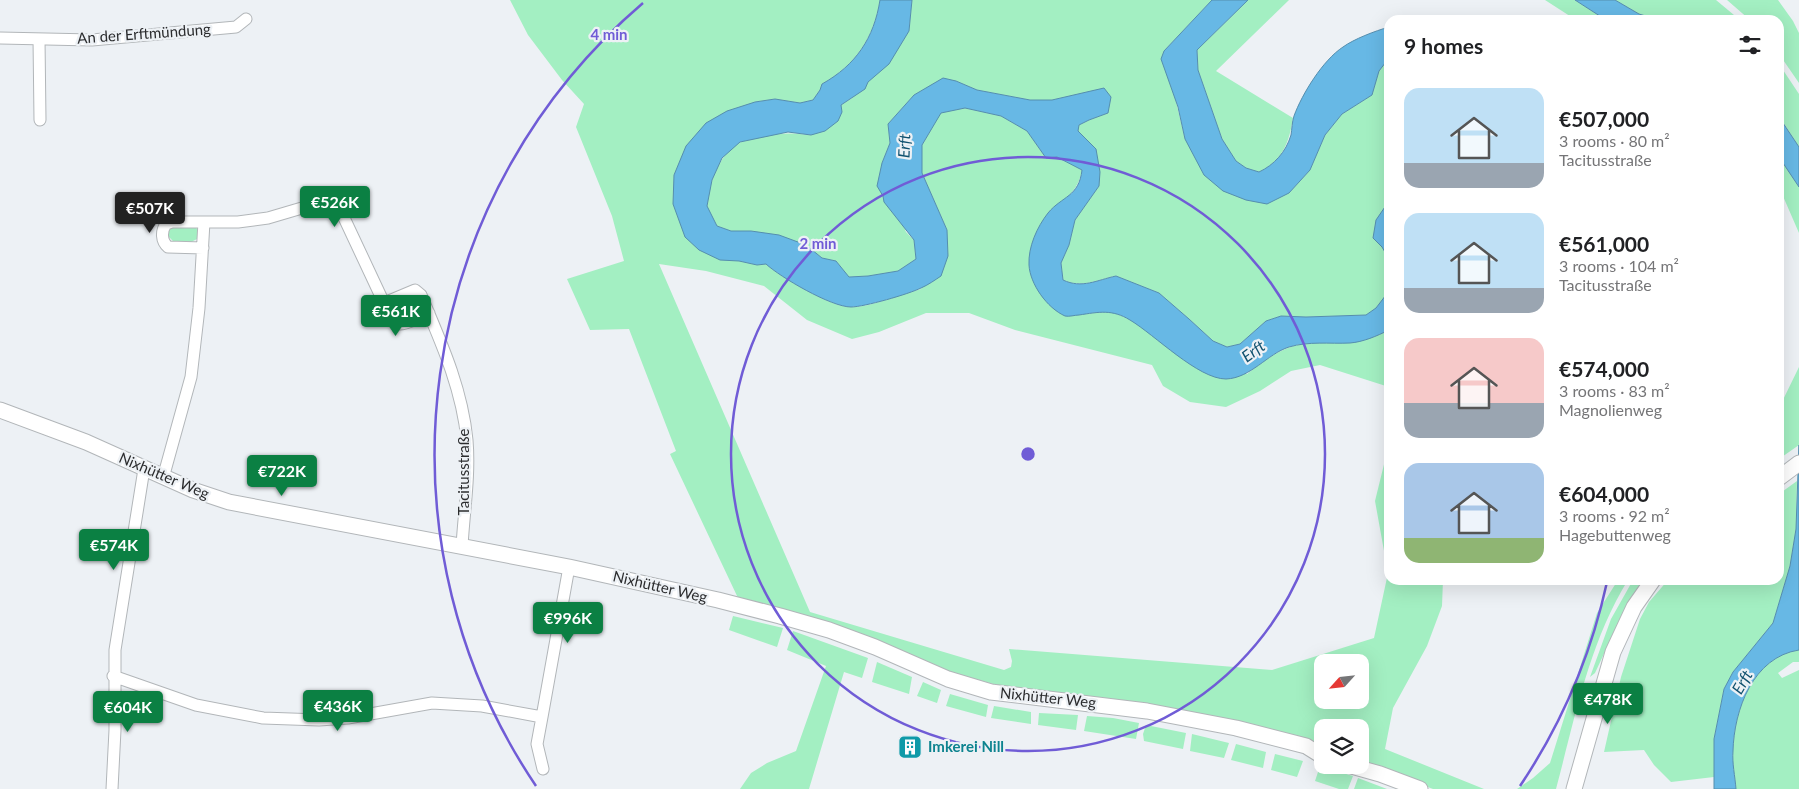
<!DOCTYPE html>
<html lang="en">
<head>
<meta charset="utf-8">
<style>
  :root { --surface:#fff; --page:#f6f6f6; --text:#202124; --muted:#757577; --accent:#0b8043 }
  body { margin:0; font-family:Lato,sans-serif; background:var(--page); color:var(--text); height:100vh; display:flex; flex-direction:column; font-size:19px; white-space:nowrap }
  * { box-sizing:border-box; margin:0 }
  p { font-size:16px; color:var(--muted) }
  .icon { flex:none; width:28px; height:28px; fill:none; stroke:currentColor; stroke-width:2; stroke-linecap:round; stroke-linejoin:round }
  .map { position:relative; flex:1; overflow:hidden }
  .details { position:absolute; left:1384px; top:15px; width:400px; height:570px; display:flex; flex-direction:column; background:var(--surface); border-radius:15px; box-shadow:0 5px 20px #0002 }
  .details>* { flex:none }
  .needle { width:32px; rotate:243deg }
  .buttons { position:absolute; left:1314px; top:654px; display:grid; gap:10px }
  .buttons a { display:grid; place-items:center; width:55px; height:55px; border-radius:10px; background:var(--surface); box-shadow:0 5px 20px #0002; font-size:25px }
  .price { position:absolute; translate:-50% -42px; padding:0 11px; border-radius:5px; background:var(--accent); color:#fff; font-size:16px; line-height:32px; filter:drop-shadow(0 1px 2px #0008) }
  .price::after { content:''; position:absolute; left:50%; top:30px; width:15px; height:11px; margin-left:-8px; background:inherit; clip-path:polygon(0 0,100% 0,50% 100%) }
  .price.active { background:#222; color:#fff }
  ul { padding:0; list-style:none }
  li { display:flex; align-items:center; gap:15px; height:125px; padding:0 20px }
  li span { display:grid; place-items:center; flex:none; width:140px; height:100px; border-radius:15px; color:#555 }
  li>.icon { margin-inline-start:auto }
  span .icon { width:60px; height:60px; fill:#fffc; stroke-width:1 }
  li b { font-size:21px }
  h2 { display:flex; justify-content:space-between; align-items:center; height:60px; padding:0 20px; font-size:21px }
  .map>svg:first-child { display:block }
</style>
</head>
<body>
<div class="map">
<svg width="1799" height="789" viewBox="0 0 1799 789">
  <rect width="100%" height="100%" fill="#edf1f5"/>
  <!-- green -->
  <path fill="#a3efc2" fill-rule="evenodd" d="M510 0H880C874 37 856 65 822 84L820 90 813 100 800 103 775 99 755 102 674 175 739 261 757 265 766 264C780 277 831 307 850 307 869 308 901 294 921 289L947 230 922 173V145L941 112 965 108 1001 116 1027 131 1046 158 1057 157 1082 170C1079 190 1065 200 1049 212L1066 316 1111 311 1247 374C1266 359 1285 345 1309 343 1340 340 1359 347 1389 330V387L1320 365 1291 371 1260 391 1226 407 1190 402 1163 386 1152 365 1015 330 969 313H926L879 332 852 339 807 320 764 286 706 271 659 264 810 612 1004 670 1011 667 1012 661 1009 649 1272 670 1374 638 1388 573 1375 501 1389 444V580H1443L1442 606 1427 646 1393 708 1385 749 1484 789H1433L1360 761V728H1322V749L1264 731 1146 703 1098 697 1028 691 993 684 951 672 738 598 670 454 676 451 629 329 590 330 567 279 624 261 612 216 576 127 584 104 562 80 528 35ZM1322 662H1360V700H1322Z
    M912 0H1212L1164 51 1185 139 1289 193 1310 170 1325 135 1342 114 1372 95 1379 71 1389 58V201L1376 220 1382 247 1389 259V291L1376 308 1366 315 1306 317 1281 316 1266 321 1240 344 1227 347 1213 341 1189 319 1159 293 1116 276C1097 280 1082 288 1063 280L1061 263 1069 245 1075 220 1099 186 1086 139 1077 131 1079 125 1089 120 1108 113 1104 89 1052 100H1030L977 90 956 81 925 89 914 95 888 124 890 143 882 163 906 232 914 240 916 259 898 271 868 276 848 277 836 261 822 258 806 245 751 231H731L717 226C714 220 707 211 707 205 708 184 721 150 741 142 763 133 788 132 811 135L841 105 852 98 876 74 898 47 909 31Z
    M1248 0H1289L1216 71 1293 118C1289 143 1283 160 1259 172L1246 168 1236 161 1222 139 1198 70 1197 50Z
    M1545 0H1575L1606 20H1576Z
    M1615 0H1716L1740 20H1659L1639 14Z
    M1727 0H1778L1793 21 1799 33V83L1779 54V20H1750Z
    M1779 64 1799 94V147L1779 116Z
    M1779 157 1799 187V233L1779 187Z
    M169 227H196L198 231 197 239 191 242 173 241 168 236Z
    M410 297 417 299 422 312 402 320 397 318 393 309 394 304Z
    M1799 367V445L1779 459V408Z
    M1797 481 1796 529 1790 566 1773 623 1733 672 1724 689 1714 739V777L1671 782 1654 765 1644 750 1604 752 1621 677 1640 619 1649 602 1668 580H1779V494Z
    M1618 580H1628C1589 643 1575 718 1556 789H1517L1533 778 1550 763 1597 613Z
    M1633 580H1644L1622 615 1595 673 1590 677 1611 619Z
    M733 616 783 628 777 647 729 630Z
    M793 631 868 658 862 678 844 672 809 789H740L751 773 767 763 796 751 826 666 787 650Z
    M1799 650V662H1793L1778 673 1782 678 1799 670V789H1736C1735 776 1732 763 1733 751 1734 710 1753 657 1799 650Z
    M877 662 912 677 909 694 872 682Z
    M923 682 941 690 937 703 917 696Z
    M950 694 988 705 986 717 946 706Z
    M994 706 1031 712V724L991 718Z
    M1039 713 1078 715 1076 730 1038 725Z
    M1087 716 1113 718 1139 723 1136 739 1084 731Z
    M1146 725 1186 733 1183 749 1144 741 1143 734Z
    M1192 734 1229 743 1224 758 1190 751Z
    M1236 744 1266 752 1263 768 1231 760Z
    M1275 754 1303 761 1297 777 1271 770Z
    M1320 766 1353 776 1348 789H1339L1315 781Z
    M1358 778 1387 789H1354Z"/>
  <!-- water -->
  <path fill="#67b8e5" stroke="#558eae" d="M880 0H912L909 31 889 64 868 82 865 89 841 105 842 112 838 121 825 131 811 135 788 132 740 142 722 158 712 180 707 206 717 226 731 231H751L779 235 806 245 822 258 836 261 849 277 868 276 898 271 916 259 914 240 884 202 883 196 877 186 882 163 890 143 888 124 914 95 943 78 956 81 977 90 1030 100H1052L1104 88 1111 97 1108 113 1089 120 1079 125 1078 131 1096 149 1100 172 1099 186 1075 220 1069 245 1061 263 1063 280C1082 289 1097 280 1116 276L1159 293 1189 319 1213 341 1227 347 1240 344 1266 321 1281 316 1306 317 1366 315 1376 308 1389 291V330C1377 336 1363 342 1350 343 1329 344 1309 341 1289 347 1267 354 1251 378 1226 379 1198 379 1155 335 1130 320 1112 309 1099 312 1079 315 1075 315 1069 317 1065 316 1047 308 1030 284 1029 265 1028 247 1037 227 1048 213 1062 196 1079 197 1082 170L1057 157 1046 158 1027 131 1001 116 965 108 941 113 922 145V173L947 230 948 256 941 276C935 280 928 285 921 288 909 294 864 307 851 307 831 307 780 277 766 264L757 265 739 261 720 260 699 250 685 237 673 204 674 175 686 146 706 123 727 111 755 102 775 99 800 103 813 100 820 90 822 84C856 65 874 38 880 0Z
    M1212 0H1248L1197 50 1198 70 1222 139 1236 161 1246 168 1259 172C1274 165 1286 152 1291 135 1292 129 1292 122 1294 116 1302 94 1323 60 1343 47 1354 39 1375 31 1389 27V58L1379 71 1372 95 1342 114 1325 135 1310 170 1289 193 1267 204 1246 200 1223 191 1204 175 1185 139 1178 107 1161 59 1164 51Z
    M1575 0H1615L1639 14 1659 20H1606Z
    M1779 117 1799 147V187L1779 157Z
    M1389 201V259L1382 247 1373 238 1376 220Z
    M1799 445V650C1753 657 1734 710 1733 751 1732 763 1735 776 1736 789H1714V739L1724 689 1733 672 1773 623 1790 566 1796 529Z"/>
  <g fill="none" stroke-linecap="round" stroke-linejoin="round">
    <!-- minor casing -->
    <g stroke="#b2b6b9" stroke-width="13">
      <path id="minor" d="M0 38 92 40 236 27 246 19
        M39 39 40 120
        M203 248 168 247C161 241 161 231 166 224L172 222H204
        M384 303C387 309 389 318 394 322 401 329 420 316 429 313
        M163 478 191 377 199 308 204 222H238L268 218 329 200 335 201 339 207 384 303 415 290 421 295C441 342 462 388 467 440 470 475 464 511 462 546
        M113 676 196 705 263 718 319 720 348 718 432 703 482 706 542 717 537 744 543 769
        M542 717 569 567
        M112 789 115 730V650L144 469"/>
    </g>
    <!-- secondary casing -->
    <g stroke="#b2b6b9" stroke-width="17">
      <path id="secondary" d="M0 410 86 442 193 490 229 502 569 567 718 600 780 616 829 630 875 647 948 679 991 692 1147 711 1236 728 1306 746 1322 756
        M1779 478 1799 463
        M1348 765 1380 774 1420 789
        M1574 789 1613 652 1634 607 1653 580"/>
    </g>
    <!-- minor -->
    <use href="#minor" stroke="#fff" stroke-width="11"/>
    <!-- secondary -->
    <use href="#secondary" stroke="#fff" stroke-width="15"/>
  </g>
  <!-- distance rings -->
  <g fill="none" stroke="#705cd6" stroke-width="2.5">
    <circle cx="1028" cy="454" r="297"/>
    <path d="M1607 582A593 593 0 0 1 1520 786M536 786A593 593 0 0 1 643 3"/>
  </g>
  <!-- icons -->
  <defs>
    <g id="building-square" transform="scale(1.25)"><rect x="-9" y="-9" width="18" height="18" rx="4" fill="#0f9aa8" stroke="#edf1f5"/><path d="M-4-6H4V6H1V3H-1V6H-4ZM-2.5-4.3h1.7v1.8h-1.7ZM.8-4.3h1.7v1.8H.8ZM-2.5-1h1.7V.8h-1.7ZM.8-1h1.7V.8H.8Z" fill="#fff"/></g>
  </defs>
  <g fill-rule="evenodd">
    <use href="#building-square" x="910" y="747"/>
  </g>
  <g text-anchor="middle" stroke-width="4.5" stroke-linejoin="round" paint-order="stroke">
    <!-- street labels -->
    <g font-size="15" fill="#2b2c2e" stroke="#edf1f5">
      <text transform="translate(144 34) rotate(-4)" y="5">An der Erftmündung</text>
      <text transform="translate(464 472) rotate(-90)" y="5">Tacitusstraße</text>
      <text transform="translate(164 476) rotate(23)" y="5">Nixhütter Weg</text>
      <text transform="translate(660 587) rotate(13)" y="5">Nixhütter Weg</text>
      <text transform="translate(1048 698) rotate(6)" y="5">Nixhütter Weg</text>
    </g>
    <!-- culture labels -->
    <g font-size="15" font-weight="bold" fill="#0d838f" stroke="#edf1f5" text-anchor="start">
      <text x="928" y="752">Imkerei Nill</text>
    </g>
    <!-- water labels -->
    <g font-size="16" font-style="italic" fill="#10516f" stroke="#edf1f5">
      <text transform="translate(904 146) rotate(-88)" y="6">Erft</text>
      <text transform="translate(1253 351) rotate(-36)" y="6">Erft</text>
      <text transform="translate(1742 682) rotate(-60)" y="6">Erft</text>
    </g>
  </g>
  <circle cx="1028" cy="454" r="8" fill="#705cd6" stroke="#edf1f5" stroke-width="2.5"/>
  <g font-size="15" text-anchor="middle" font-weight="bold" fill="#705cd6" stroke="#edf1f5" stroke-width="4.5" stroke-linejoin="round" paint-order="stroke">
    <text x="609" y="40">4 min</text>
    <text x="818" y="249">2 min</text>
  </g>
</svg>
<div class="buttons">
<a><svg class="needle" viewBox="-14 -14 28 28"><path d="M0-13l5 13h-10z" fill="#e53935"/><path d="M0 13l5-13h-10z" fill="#757577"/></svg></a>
<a><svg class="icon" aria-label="layers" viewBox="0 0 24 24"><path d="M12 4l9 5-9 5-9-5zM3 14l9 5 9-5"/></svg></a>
</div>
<b class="price" style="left:335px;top:228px">€526K</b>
<b class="price active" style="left:150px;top:234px">€507K</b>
<b class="price" style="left:396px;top:337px">€561K</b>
<b class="price" style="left:282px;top:497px">€722K</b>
<b class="price" style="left:114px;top:571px">€574K</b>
<b class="price" style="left:568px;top:644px">€996K</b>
<b class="price" style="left:1608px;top:725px">€478K</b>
<b class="price" style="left:338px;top:732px">€436K</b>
<b class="price" style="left:128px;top:733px">€604K</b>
<section class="details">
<h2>9 homes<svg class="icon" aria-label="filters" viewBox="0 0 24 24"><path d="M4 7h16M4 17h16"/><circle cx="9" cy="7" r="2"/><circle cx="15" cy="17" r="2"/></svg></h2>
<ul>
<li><span style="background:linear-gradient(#bfe0f5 75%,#9aa5b1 0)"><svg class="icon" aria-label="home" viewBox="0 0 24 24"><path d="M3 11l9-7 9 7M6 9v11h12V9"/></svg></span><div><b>€507,000</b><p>3 rooms · 80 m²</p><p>Tacitusstraße</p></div></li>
<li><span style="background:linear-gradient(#bfe0f5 75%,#9aa5b1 0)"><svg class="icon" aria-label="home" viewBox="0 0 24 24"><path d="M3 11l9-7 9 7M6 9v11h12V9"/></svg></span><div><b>€561,000</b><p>3 rooms · 104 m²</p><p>Tacitusstraße</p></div></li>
<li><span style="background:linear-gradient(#f6c9c9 65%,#9aa5b1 0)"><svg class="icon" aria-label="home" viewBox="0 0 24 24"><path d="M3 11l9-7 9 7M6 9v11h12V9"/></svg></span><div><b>€574,000</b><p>3 rooms · 83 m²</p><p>Magnolienweg</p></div></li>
<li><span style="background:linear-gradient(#a9c7e8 75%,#8fb573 0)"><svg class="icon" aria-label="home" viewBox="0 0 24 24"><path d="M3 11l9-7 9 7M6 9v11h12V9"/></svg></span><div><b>€604,000</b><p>3 rooms · 92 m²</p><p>Hagebuttenweg</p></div></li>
</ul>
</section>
</div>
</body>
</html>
